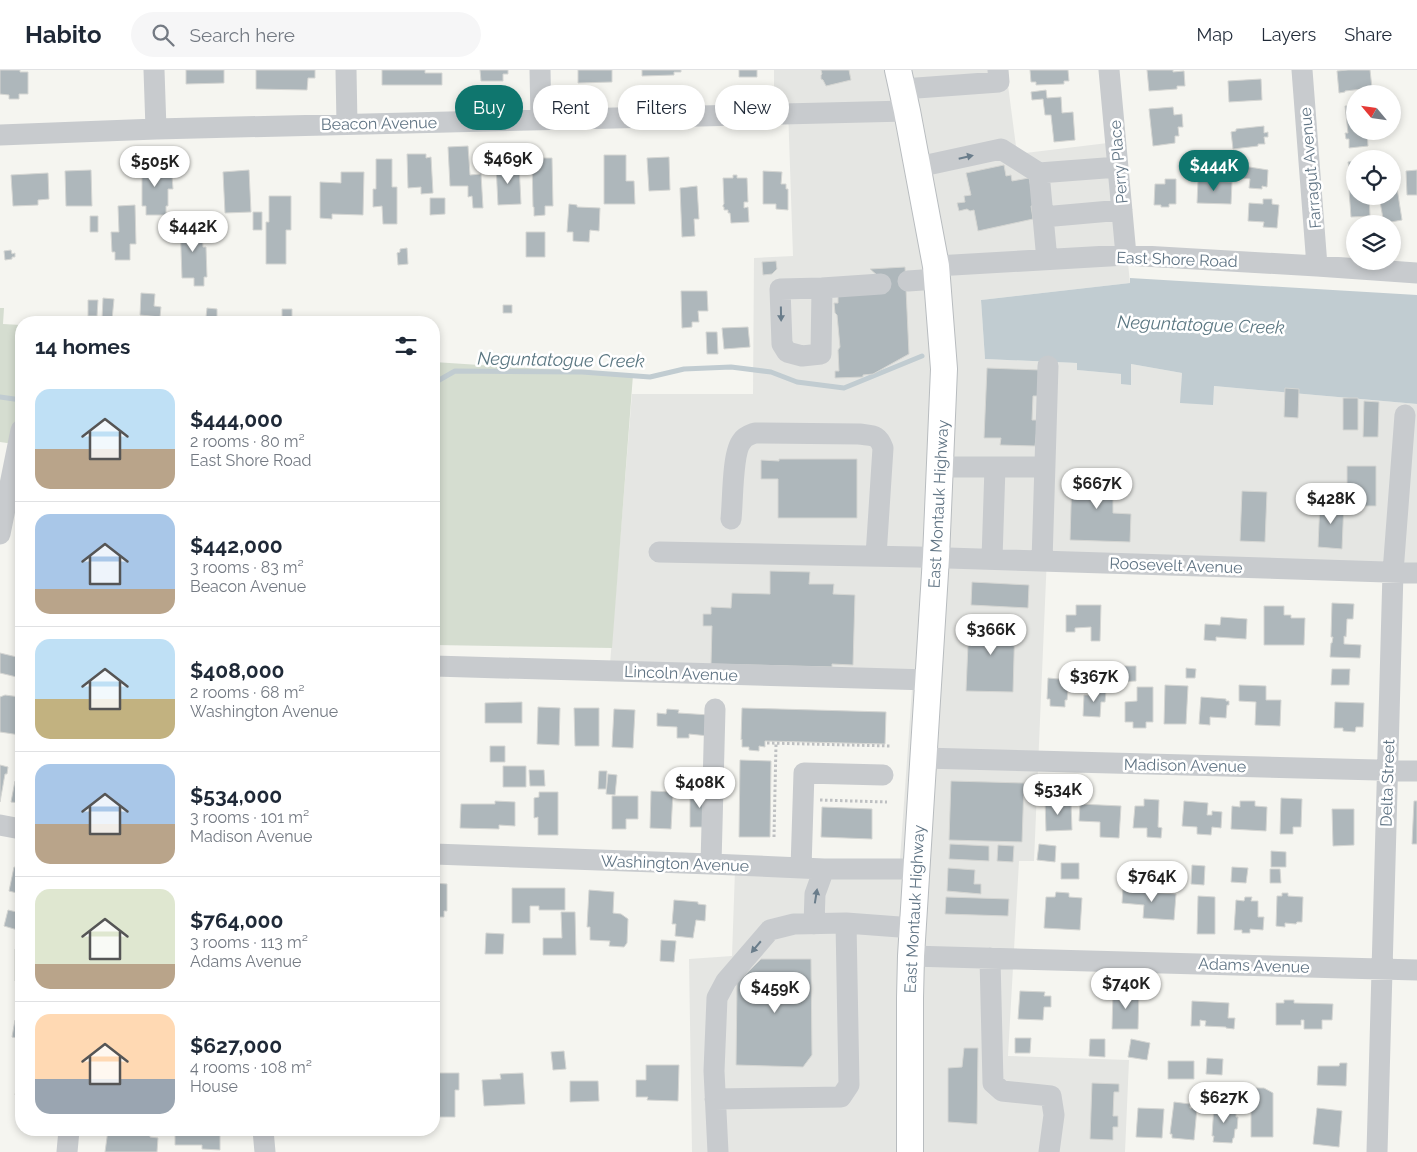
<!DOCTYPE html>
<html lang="en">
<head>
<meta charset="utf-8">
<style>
  :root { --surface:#fff; --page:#f6f6f7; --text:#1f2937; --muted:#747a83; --line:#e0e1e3; --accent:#0f766e }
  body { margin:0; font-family:Raleway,sans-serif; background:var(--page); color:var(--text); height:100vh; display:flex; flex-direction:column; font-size:19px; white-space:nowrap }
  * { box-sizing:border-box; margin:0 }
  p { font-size:16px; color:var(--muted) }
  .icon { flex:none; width:28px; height:28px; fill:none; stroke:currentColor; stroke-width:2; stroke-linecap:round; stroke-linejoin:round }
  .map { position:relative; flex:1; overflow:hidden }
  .side { position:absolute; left:15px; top:246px; width:425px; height:820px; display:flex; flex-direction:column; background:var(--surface); border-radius:20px; box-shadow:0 2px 8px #0003 }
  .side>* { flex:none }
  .top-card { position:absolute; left:455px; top:15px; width:475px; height:45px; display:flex; gap:10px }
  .needle { width:32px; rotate:299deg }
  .fabs { position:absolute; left:1346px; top:15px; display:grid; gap:10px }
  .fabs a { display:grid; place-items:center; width:55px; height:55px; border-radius:50%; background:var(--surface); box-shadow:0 2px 8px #0003; font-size:25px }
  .price { position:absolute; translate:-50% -42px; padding:0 11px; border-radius:18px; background:#fff; color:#222; font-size:16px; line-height:32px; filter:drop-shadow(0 1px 2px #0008) }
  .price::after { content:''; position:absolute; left:50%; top:30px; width:15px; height:11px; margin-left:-8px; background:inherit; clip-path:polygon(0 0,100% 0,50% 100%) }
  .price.current { background:var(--accent); color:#fff }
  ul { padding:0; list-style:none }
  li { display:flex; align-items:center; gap:15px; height:125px; padding:0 20px }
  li+li { border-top:1px solid var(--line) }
  li span { display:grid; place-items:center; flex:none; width:140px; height:100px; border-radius:15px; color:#555 }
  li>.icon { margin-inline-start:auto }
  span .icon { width:60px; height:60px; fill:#fffc; stroke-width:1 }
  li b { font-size:21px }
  h2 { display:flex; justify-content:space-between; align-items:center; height:60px; padding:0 20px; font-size:21px }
  .pill { padding:0 18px; border-radius:22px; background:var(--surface); box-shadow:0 2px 8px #0003; font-size:18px; line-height:45px }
  .pill.current { background:var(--accent); color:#fff }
  header { display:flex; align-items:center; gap:30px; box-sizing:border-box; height:70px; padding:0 25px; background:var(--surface); border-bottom:1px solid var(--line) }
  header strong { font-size:24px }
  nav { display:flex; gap:28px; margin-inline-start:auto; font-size:18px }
  .search { width:350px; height:45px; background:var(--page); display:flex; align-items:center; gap:12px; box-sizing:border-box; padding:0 18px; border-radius:28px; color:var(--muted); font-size:19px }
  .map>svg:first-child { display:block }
</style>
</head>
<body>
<header>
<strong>Habito</strong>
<div class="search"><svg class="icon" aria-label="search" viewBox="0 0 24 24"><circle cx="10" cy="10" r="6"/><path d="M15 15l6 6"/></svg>Search here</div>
<nav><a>Map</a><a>Layers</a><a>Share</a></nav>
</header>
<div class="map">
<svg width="1417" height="1082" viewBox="0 0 1417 1082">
  <rect width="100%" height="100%" fill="#f5f5f0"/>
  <!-- built -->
  <path fill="#e5e6e3" d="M774 0H1006L1017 84 1116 72 1130 213 981 230 985 289 1077 293 1078 300 1121 304 1131 315V294L1182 303 1181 333 1214 316 1417 334V496L1047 486 1034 791H1019L1008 986 1129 990 1125 1082H692L689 889 732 886 735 800 899 804 913 605 610 594 632 324H753L754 188 793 186 788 38H774Z"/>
  <!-- green -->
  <path fill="#d5ddd0" d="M0 238H4L3 254 21 255V371L7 373 0 372Z
    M434 292 633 305 612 578 434 575Z"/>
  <!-- water -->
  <path fill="#c1ccd1" d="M1130 208 1417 225V334L1214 316 1213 335 1180 333 1182 303 1131 294V315L1121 314V304L1077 300V293L985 289 981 230 1130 213Z"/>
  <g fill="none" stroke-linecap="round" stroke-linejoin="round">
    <!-- stream -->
    <path stroke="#c1ccd1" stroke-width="5" d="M434 313 455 301 582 302 650 307 684 299 731 297 771 302 797 312 844 318 922 286
      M0 327 21 330"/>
  </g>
  <!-- building -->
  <path fill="#aeb7bb" stroke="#d5d6d3" d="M0 0H20V2H28V24H19V29H9V25L0 24Z
    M186 0H224V13L186 14Z
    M256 0H315V8H308L307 20 256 19Z
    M382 0H425V3H442V15H382Z
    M480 0H508V4H503V11H481Z
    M578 0H612V12L578 13Z
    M642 0H681V2H674V5L642 6Z
    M739 0H757V7H739Z
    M821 0H849L851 10 826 16 823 10 821 9V5L822 4Z
    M1030 0H1068L1069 11H1064V14L1036 15V12H1031Z
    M1147 0H1173V2L1184 1 1185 16H1177V19L1149 21Z
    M1348 0H1370L1372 18 1345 21V22L1339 23 1337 1Z
    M1261 9 1262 30 1229 32 1228 11Z
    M1046 20 1047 28 1061 27 1062 43 1073 42 1075 70 1054 72 1051 45H1045L1043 29 1032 30 1031 22Z
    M1345 36H1355V61H1367L1368 76 1349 78V69H1346L1345 63H1348Z
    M1173 37 1174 45 1182 44 1183 57H1178L1179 66H1175V73L1153 76 1149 39Z
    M1264 56V63L1268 62V67H1264L1265 74H1258V76L1233 79 1231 62 1236 61V59Z
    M468 76 470 105 481 104 483 138H473L472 126 468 127V116H450L448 77Z
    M145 83H154V99H166L167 106H172L173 119H168V136H166V145H146V136H142V99H145Z
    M407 84H426V88L431 87 433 123 421 124V117L408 118Z
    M604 85H626V111H634L635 134H604Z
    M669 87 670 120 649 121 647 88Z
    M532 88H552L553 136H545V145L534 146V137H533Z
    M376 89H392V117H397V154H383L382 136 373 137V119H376Z
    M1355 91V104H1350L1348 92Z
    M519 94 521 134 498 135 496 95Z
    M1004 95 1006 106 1011 105 1012 111 1029 108 1035 135 1031 136 1033 149 978 161 974 140 970 141 967 139 959 141 957 133 965 132 964 126 971 125 966 103Z
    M1243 96 1268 100 1267 117 1262 116V119L1249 118 1250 109 1242 108Z
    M91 100 92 136H66L65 101Z
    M249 100 251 142 225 143 223 102Z
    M1417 100V125H1407L1406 101Z
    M763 101 782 102 781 114H786V119H788V140L776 139V134H763Z
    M341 102H364L363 145 332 144V149L320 148V112L341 113Z
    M48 103 49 129 38 130V135L13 136 11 105Z
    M733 105H737V108H747L748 132H744V138L748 137 749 152 731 153 730 143H728V140H724V137H723V135L724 134 723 108H733Z
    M1165 109H1176V134H1169V137H1161V135H1154L1155 114H1165Z
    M1198 110 1232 112 1231 134 1197 133Z
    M697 116 699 149H694L695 166 682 167 680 118Z
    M1397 118 1402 150 1391 152V154H1384L1379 126H1392V119Z
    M1355 119V126H1369L1370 146 1351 147 1349 120Z
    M269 126H291V160H286V194H266V152H269Z
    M430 128H445V144L430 145Z
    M1263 129H1272V134L1279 135 1277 158 1263 157 1264 152 1248 151 1249 133 1263 134Z
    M569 134 577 135V137L600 138 599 161 590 160 589 172 573 171V162H567Z
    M135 135 136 174H130V190H115V182H112L111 162H119L118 136Z
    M253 142H262V160H253Z
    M90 146H98V162H90Z
    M180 150H196V161H202L203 177H206L207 207H204V216H194V208H182Z
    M526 162H545V187H526Z
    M407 178 408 194 398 195 397 183 400 182V179Z
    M11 180 12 184 15 183V187H12V189L5 190 4 181Z
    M776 191 777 199 772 204 763 205 762 192Z
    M905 197 909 284 873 304 863 305V307L835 308V301H839L838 280 840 277 837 245 835 243 834 233H838V226L885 212 870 199Z
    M681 221H707L708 241H698L699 252H692V257L682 258Z
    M141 223 155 224 154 236 161 237 160 247 140 245Z
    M103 228 114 229 112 250 102 249Z
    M88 230H98L97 246H88Z
    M503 235H512V243H503Z
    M207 238 217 239V247H206Z
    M282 239H292V247H282Z
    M748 257 750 277 724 279 722 258Z
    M706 262H717L718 284H707Z
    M987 298 1040 300 1039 326H1033L1032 350H1038L1035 376 1000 375 1001 368H984Z
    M1285 318 1299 319 1298 348 1284 347Z
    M1343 328H1358V360H1343Z
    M1364 331 1379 332 1378 367H1363Z
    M779 389H857V448H778V409H761V390L779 391Z
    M1347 396H1376V436H1347Z
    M1100 399H1113V443L1131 444 1130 472 1070 470 1072 403 1100 404Z
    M1242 421 1267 422 1265 472 1240 471Z
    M1320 430 1344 432 1342 479 1318 477Z
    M770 501 810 502 809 514H834L833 524 855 525 853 595 832 594V597L711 594 712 556H703V544H711V537L731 538 732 523 770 524Z
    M972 512 1029 515 1028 538 971 535Z
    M1332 533 1354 534 1353 549H1347L1346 567 1344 566V574L1361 575 1360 588 1330 587 1331 573H1332L1333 567H1331Z
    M1076 535H1101L1100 571H1091V557L1075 558V562H1066V545H1076Z
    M1264 536H1284V545H1291V548H1305L1304 575H1264Z
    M1221 547 1247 549 1246 569 1216 567V571L1204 570 1205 554 1220 555Z
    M969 550 1015 551 1013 622 966 621Z
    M0 583 21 588V608L0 603Z
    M1107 596H1117V613H1107Z
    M1119 596H1136V611L1120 612Z
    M1186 598 1196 599 1195 608H1186Z
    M1332 599H1350L1349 615H1331Z
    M1048 608 1069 610 1067 630H1065V637L1050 636V629H1047Z
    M1165 615 1188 616 1186 654H1164Z
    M1239 615 1266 616V630H1281L1280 656 1255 655 1256 632 1239 631Z
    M1137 617H1153V652H1146V658H1133V652H1125V632L1137 631Z
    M1090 619 1106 621 1105 632H1101L1100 647 1083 646 1084 625H1090Z
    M5 625 20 627 19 638H21L20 665 0 662V627Z
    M1201 627 1226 629V631H1229V635H1227L1226 648 1210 647V655L1199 654Z
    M522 632V653H485V633Z
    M1335 632 1364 633 1363 657H1356L1355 662 1343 661V658H1334Z
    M538 637 560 638 559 675 537 674Z
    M574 638H599V676H575Z
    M742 638 886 642 885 674 765 671V677L759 676V681L749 680V677H742V669L741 670Z
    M614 639 635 640 633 678 612 677Z
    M667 639 679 640 678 643 710 645 709 666 689 664V668H677V657L657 656V643L666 644Z
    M490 676H505V692H490Z
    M740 690 771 691 770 767H739Z
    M0 695 8 697 7 704H5L0 732Z
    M503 696H526V717H503Z
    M529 700H544L545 716H530Z
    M599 701H607L606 719H598Z
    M608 704 617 705 615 725 606 724Z
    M18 705H21V737V733L11 732 15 711H17Z
    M951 711 1024 713 1022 772 949 770Z
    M651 721 673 722 671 759 650 758Z
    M690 721H711V757H690Z
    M539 722H558V765H538V747L534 748V728L539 727Z
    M612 726H638V749H626V759H612Z
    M1281 728 1302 729 1301 757H1293V764H1280Z
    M1045 729H1059V733H1071L1072 760 1046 761Z
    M1144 729 1159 730 1158 757 1162 758 1161 768 1147 767V758H1133L1135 736H1144Z
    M495 731 515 732V756L499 755V759L460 758 461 734H495Z
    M1184 731 1208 733 1207 745H1212V741L1222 742 1221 758 1212 757 1211 765 1197 764V757L1182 756Z
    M1240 731H1255V736L1267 737 1266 761 1231 759 1232 736 1240 737Z
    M1414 731H1417V774H1412Z
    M1080 734 1121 736 1119 768 1100 767V752L1079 751Z
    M822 737 872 739V769L821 767Z
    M1332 739H1354V775L1333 776Z
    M950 774 989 776V791L949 789Z
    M1039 774 1056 776 1055 792 1037 790Z
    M998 775 1014 776 1013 792 997 791Z
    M1271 781 1286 782V797H1271Z
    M1061 793H1079V809H1061Z
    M1192 795 1205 796 1204 815 1191 814Z
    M14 797 21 798V824L9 821Z
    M1232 797 1248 798 1246 813 1231 812Z
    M948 798 975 800 974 814H981V824L947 821Z
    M1270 799H1280L1281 813H1270Z
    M434 813 447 814V841H444V847H434Z
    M512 818H565V840H539V836H530V853H512Z
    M1123 818 1148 819V822L1176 824 1174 850 1143 848 1144 835 1122 833Z
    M589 820 614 822 613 843 621 844 628 849 627 873 624 877 609 876 610 871 590 870V857H587Z
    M1056 822 1069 823V827L1082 828 1080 860 1044 858 1046 827H1055Z
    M1282 823H1288V826L1303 827 1302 852H1297L1296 854 1285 853V857L1276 856 1277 826H1282Z
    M1198 826 1215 827V864H1197Z
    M946 827 1009 829 1008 846 945 844Z
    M1245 827H1252L1251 831H1258V847H1264L1263 860 1250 859V863H1242V860H1234L1236 830 1244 831Z
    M674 830 698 832V834L706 835 705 851 696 850 693 868 675 866 676 854H672Z
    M8 840 21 843V861L4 856Z
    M561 842H575L576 885H543V868H562Z
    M486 863 504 864 503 884H485Z
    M661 870 676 871 674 892 660 891Z
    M15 879H21V911H15Z
    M761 889H811L812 985 803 997 736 995 737 913Z
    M1020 921 1045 922 1044 926H1051V937H1044L1043 950 1018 949Z
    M1113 921H1139L1138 959H1112Z
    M1284 930H1294V933L1333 934 1332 950H1322V959H1304V950H1301V955H1276V933H1284Z
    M1192 931 1229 933 1228 948H1235L1234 959 1226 958V957L1205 956 1206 951 1200 950V956H1191Z
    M15 950 21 951V969L12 967Z
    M1015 968H1031L1030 983H1015Z
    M1090 969H1105V987L1089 986Z
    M1131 969 1150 973 1147 990 1128 987Z
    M964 978H978L977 1054 948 1052V998L962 997Z
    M564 981 566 999 553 1000 551 982Z
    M1207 988 1223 989 1222 1005 1206 1004Z
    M1168 991H1194V1009H1168Z
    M1340 993H1347L1346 1016 1317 1015 1318 996H1339Z
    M646 995H679L678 1031 647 1030 648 1027H636V1010H646Z
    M21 996V1026L15 1025Z
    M435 1003H459V1020H455V1047H435Z
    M523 1003 525 1034 484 1036 482 1010 501 1009 500 1004Z
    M570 1011H598L599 1031 570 1032Z
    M1092 1013 1119 1014V1022H1114L1113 1046H1118V1057H1113V1070L1090 1069Z
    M1253 1018H1264L1273 1023V1067H1251V1030H1253Z
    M1174 1032 1190 1034V1038H1197L1194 1070 1172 1068V1064H1170Z
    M1214 1035 1236 1037V1047H1238L1237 1059H1235L1234 1068H1233L1232 1073 1213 1072 1214 1066H1212Z
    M1138 1038 1164 1039 1162 1068 1136 1067Z
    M1317 1038 1342 1041 1339 1077 1313 1074Z
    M108 1060 150 1064V1067L158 1068 157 1082H105Z
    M175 1060H220V1080L202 1079V1075H175Z"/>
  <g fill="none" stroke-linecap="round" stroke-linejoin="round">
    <!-- major casing -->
    <g stroke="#b8bcbf" stroke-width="28">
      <path id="major" d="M898 0 907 41 936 196 944 299 936 487 911 886 910 928V1082"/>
    </g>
    <!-- path -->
    <path stroke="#bec0c2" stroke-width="3" stroke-dasharray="2.5 2.5" stroke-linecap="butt" d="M767 673 890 676
      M820 730 887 732
      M774 767 776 674"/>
    <!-- minor -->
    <path stroke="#c8cbce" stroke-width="21" d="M154 0 156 59
      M346 0 347 54
      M540 0 541 49
      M1109 0 1126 185
      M1302 0 1317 196
      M903 19 999 12 998 0
      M0 65 156 59 907 41
      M918 97 1001 79 1039 103
      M1043 147 1122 140
      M1047 190 1039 103 1118 97
      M936 196 1126 185 1317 196 1417 203
      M908 211 937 209
      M822 218 821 284 802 286 787 282 782 274 780 219 822 218 881 214
      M940 397H1044
      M731 449C733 432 732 382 742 371 745 366 750 365 755 363L859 364C873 366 878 364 883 378L876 486
      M0 464 21 360
      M659 482 917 487 1417 503
      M992 489 995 397
      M1042 491 1048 296
      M434 596 929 610
      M923 688 1417 701
      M0 755 21 759
      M434 784 711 794 824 799H916
      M711 794 715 639
      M801 798 804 703 883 705
      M814 854 815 824 824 799
      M911 886 1417 900
      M990 888 993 1013 1002 1021 1051 1026 1054 1045 1049 1082
      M715 1029 841 1027 849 1015 846 853
      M263 1060 265 1082
      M67 1082 69 1060
      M718 1082 714 1001 717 928 726 911 770 860 794 854 846 853 913 858
      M1377 1082 1393 502 1405 345"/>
    <!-- major -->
    <use href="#major" stroke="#fff" stroke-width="26"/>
  </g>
  <!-- one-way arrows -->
  <defs><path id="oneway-solid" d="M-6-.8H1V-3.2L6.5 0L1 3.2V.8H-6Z" transform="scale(1.25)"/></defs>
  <g fill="#6a7d8b">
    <use href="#oneway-solid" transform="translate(966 87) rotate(-13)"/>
    <use href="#oneway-solid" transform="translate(781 244) rotate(89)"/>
    <use href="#oneway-solid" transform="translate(816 826) rotate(-81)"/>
    <use href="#oneway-solid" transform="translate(756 877) rotate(130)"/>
  </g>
  <g text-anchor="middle" stroke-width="5" stroke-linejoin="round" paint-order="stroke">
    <!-- street labels -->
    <g font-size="16" fill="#607484" stroke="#fff">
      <text transform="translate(379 53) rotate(-1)" y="6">Beacon Avenue</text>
      <text transform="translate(1118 92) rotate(-95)" y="6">Perry Place</text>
      <text transform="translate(1310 98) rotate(-95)" y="6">Farragut Avenue</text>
      <text transform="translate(1177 189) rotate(2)" y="6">East Shore Road</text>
      <text transform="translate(938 434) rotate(-87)" y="6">East Montauk Highway</text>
      <text transform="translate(1176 495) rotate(2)" y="6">Roosevelt Avenue</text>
      <text transform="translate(681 603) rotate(2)" y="6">Lincoln Avenue</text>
      <text transform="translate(1185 695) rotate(1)" y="6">Madison Avenue</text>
      <text transform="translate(1387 713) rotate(-88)" y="6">Delta Street</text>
      <text transform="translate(675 793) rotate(2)" y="6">Washington Avenue</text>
      <text transform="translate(914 839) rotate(-87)" y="6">East Montauk Highway</text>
      <text transform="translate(1254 895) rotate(2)" y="6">Adams Avenue</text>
    </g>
    <!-- water labels -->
    <g font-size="18" font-style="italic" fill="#5b7782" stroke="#fff">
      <text transform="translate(1201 255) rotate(2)" y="6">Neguntatogue Creek</text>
      <text transform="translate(561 290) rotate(1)" y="6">Neguntatogue Creek</text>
    </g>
  </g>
</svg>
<div class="fabs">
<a><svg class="needle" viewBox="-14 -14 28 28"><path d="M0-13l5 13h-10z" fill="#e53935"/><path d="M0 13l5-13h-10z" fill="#747a83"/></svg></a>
<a><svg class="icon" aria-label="locate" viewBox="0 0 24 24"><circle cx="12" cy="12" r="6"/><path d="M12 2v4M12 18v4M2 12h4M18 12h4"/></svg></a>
<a><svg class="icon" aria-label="layers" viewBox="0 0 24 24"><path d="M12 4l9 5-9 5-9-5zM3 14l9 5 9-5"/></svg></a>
</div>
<b class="price" style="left:508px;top:115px">$469K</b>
<b class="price" style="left:155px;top:118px">$505K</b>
<b class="price current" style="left:1214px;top:122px">$444K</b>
<b class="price" style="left:193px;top:183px">$442K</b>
<b class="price" style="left:1097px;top:440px">$667K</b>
<b class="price" style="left:1331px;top:455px">$428K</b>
<b class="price" style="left:991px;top:586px">$366K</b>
<b class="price" style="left:1094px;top:633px">$367K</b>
<b class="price" style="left:700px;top:739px">$408K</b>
<b class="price" style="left:1058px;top:746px">$534K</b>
<b class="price" style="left:1152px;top:833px">$764K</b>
<b class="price" style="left:1126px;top:940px">$740K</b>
<b class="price" style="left:775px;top:944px">$459K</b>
<b class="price" style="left:1224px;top:1054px">$627K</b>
<div class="top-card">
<a class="pill current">Buy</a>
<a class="pill">Rent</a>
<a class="pill">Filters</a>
<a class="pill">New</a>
</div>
<section class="side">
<h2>14 homes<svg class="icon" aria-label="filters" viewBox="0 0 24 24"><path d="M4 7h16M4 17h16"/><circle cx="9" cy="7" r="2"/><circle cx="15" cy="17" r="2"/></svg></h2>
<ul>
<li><span style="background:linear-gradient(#bfe0f5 60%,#b9a48a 0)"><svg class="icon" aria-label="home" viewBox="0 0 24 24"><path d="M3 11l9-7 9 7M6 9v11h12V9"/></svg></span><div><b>$444,000</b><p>2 rooms · 80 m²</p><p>East Shore Road</p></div></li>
<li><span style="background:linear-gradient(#a9c7e8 75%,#b9a48a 0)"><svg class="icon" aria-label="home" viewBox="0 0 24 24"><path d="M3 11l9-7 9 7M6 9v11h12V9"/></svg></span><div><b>$442,000</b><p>3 rooms · 83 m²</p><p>Beacon Avenue</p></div></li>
<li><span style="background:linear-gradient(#bfe0f5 60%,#c2b280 0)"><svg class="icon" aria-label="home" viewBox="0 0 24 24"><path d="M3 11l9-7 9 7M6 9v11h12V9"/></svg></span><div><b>$408,000</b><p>2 rooms · 68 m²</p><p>Washington Avenue</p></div></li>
<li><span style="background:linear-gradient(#a9c7e8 60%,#b9a48a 0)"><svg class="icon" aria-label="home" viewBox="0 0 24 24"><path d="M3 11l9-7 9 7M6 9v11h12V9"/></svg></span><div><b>$534,000</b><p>3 rooms · 101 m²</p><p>Madison Avenue</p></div></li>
<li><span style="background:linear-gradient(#dfe7d0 75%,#b9a48a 0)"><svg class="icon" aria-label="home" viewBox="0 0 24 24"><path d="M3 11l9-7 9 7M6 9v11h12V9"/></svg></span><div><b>$764,000</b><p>3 rooms · 113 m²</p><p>Adams Avenue</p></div></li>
<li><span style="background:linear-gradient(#ffd9b3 65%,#9aa5b1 0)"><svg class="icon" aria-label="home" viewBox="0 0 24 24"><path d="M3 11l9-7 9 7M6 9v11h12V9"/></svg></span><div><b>$627,000</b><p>4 rooms · 108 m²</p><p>House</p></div></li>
</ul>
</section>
</div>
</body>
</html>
